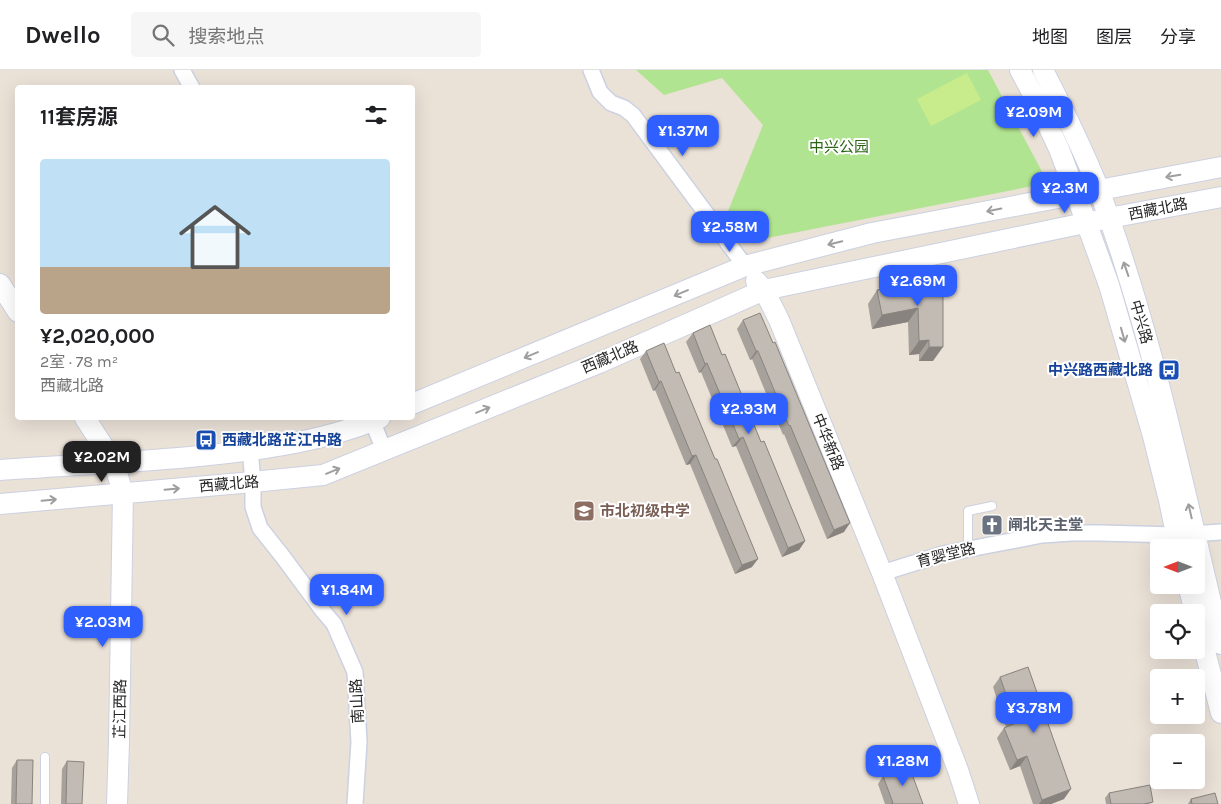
<!DOCTYPE html>
<html lang="zh">
<head>
<meta charset="utf-8">
<style>
  :root { --surface:#fff; --page:#f6f6f6; --text:#202124; --muted:#757577; --line:#e0e0e0; --accent:#2f60ff }
  body { margin:0; font-family:Karla,"Noto Sans SC",sans-serif; background:var(--page); color:var(--text); height:100vh; display:flex; flex-direction:column; font-size:19px; white-space:nowrap }
  * { box-sizing:border-box; margin:0 }
  p { font-size:16px; color:var(--muted) }
  .icon { flex:none; width:28px; height:28px; fill:none; stroke:currentColor; stroke-width:2; stroke-linecap:round; stroke-linejoin:round }
  .map { position:relative; flex:1; overflow:hidden }
  .side { position:absolute; left:15px; top:15px; width:400px; height:335px; display:flex; flex-direction:column; background:var(--surface); border-radius:5px; box-shadow:0 5px 20px #0002 }
  .side>* { flex:none }
  .needle { width:32px; rotate:270deg }
  .fabs { position:absolute; left:1150px; top:469px; display:grid; gap:10px }
  .fabs a { display:grid; place-items:center; width:55px; height:55px; border-radius:5px; background:var(--surface); box-shadow:0 5px 20px #0002; font-size:25px }
  .price { position:absolute; translate:-50% -42px; padding:0 11px; border-radius:10px; background:var(--accent); color:#fff; font-size:16px; line-height:32px; filter:drop-shadow(0 1px 2px #0008) }
  .price::after { content:''; position:absolute; left:50%; top:30px; width:15px; height:11px; margin-left:-8px; background:inherit; clip-path:polygon(0 0,100% 0,50% 100%) }
  .price.current { background:#222; color:#fff }
  ul { padding:0; list-style:none }
  li { display:grid; align-content:center; gap:10px; height:265px; padding:0 25px }
  li+li { border-top:1px solid var(--line) }
  li span { display:grid; place-items:center; height:155px; border-radius:5px; color:#555 }
  li>.icon { margin-inline-start:auto }
  span .icon { width:90px; height:90px; fill:#fffc; stroke-width:1 }
  li b { font-size:21px }
  h2 { display:flex; justify-content:space-between; align-items:center; height:60px; padding:0 25px; font-size:21px }
  header { display:flex; align-items:center; gap:30px; box-sizing:border-box; height:70px; padding:0 25px; background:var(--surface); border-bottom:1px solid var(--line) }
  header strong { font-size:24px }
  nav { display:flex; gap:28px; margin-inline-start:auto; font-size:18px }
  .search { width:350px; height:45px; background:var(--page); display:flex; align-items:center; gap:12px; box-sizing:border-box; padding:0 18px; border-radius:5px; color:var(--muted); font-size:19px }
  .map>svg:first-child { display:block }
</style>
</head>
<body>
<header>
<strong>Dwello</strong>
<div class="search"><svg class="icon" aria-label="search" viewBox="0 0 24 24"><circle cx="10" cy="10" r="6"/><path d="M15 15l6 6"/></svg>搜索地点</div>
<nav><a>地图</a><a>图层</a><a>分享</a></nav>
</header>
<div class="map">
<svg width="1221" height="734" viewBox="0 0 1221 734">
  <rect width="100%" height="100%" fill="#eae1d7"/>
  <!-- green -->
  <path fill="#b1e490" d="M636 0H988L1048 113 747 172 726 146 763 55 722 8 664 25Z"/>
  <!-- pitch -->
  <path fill="#c8ec8b" d="M967 3 981 30 931 56 917 29Z"/>
  <g fill="none" stroke-linecap="round" stroke-linejoin="round">
    <!-- lane casing -->
    <g stroke="#ccd1e1" stroke-width="10">
      <path id="lane" d="M968 479V441L992 436
        M45 734V687"/>
    </g>
    <!-- street casing -->
    <g stroke="#ccd1e1" stroke-width="18">
      <path id="street" d="M182 0 192 18
        M591 0 600 22 611 33 624 38 633 45 745 196
        M371 348 384 380
        M250 379 253 412V437L260 458 283 487 323 541 334 554 355 602 359 672 355 734
        M882 503 943 484 1042 465 1071 463H1100L1176 465 1221 462"/>
    </g>
    <!-- secondary casing -->
    <g stroke="#ccd1e1" stroke-width="22">
      <path id="secondary" d="M1020 0 1038 34 1059 79 1076 124 1109 215 1153 366 1169 430 1179 478
        M1043 0C1063 39 1083 79 1099 120 1154 267 1184 422 1221 574
        M756 211 764 220 779 250 882 503 958 700 969 734
        M0 214 18 242
        M412 334 745 196 872 163 1221 97
        M85 348 114 393 123 423 119 672 117 734
        M0 400C60 396 119 393 179 388 246 382 317 374 380 348
        M0 434 253 412 323 405 599 293 764 220 1109 148 1221 127
        M1188 515 1195 542
        M1196 547 1221 643"/>
    </g>
    <!-- lane -->
    <use href="#lane" stroke="#fff" stroke-width="8"/>
    <!-- street -->
    <use href="#street" stroke="#fff" stroke-width="15"/>
    <!-- secondary -->
    <use href="#secondary" stroke="#fff" stroke-width="20"/>
  </g>
  <!-- wall -->
  <path fill="#a7a19b" d="M936 208 933 291H919V284L909 285 908 252 872 259 868 234 877 220Z
    M743 250 844 462 827 469 784 364 783 365 752 289 750 290 737 259Z
    M693 263 722 285 805 471 799 480 782 487 736 376 732 377 701 302 699 303 686 272Z
    M646 281 752 497 735 504 690 394 686 395 655 320 653 321 640 289Z
    M1000 607 1064 729 1051 734H1033L1020 696 1010 700 997 668 1004 658 1006 657 993 617Z
    M17 690 32 734H11L12 698Z
    M67 691 82 734H61L62 699Z
    M883 706 923 734H885L878 714Z
    M1109 723 1152 734H1106L1105 728Z
    M1191 729 1218 734H1188Z"/>
  <!-- shaded-wall -->
  <path fill="#88837e" d="M918 238 908 252 872 259 882 245Z
    M929 270 919 284 909 285 919 271Z
    M929 277H943L933 291H919Z
    M756 281H758L752 289 750 290Z
    M707 293 701 302 699 303 705 294Z
    M661 311 655 320 653 321 659 312Z
    M743 367 736 376 732 377 739 369Z
    M696 385 690 394 686 395 692 386Z
    M850 453 844 462 827 469 834 460Z
    M805 471 799 480 782 487 788 478Z
    M758 489 752 497 735 504 742 495Z
    M1027 686 1020 696 1010 700 1017 690Z
    M1071 719 1064 729 1051 734H1039L1042 730Z"/>
  <!-- building -->
  <path fill="#c2bbb4" stroke="#88837e" d="M936 208 943 213V277H929V270L919 271 918 238 882 245 877 220Z
    M760 243 773 273 775 272 850 453 834 460 790 355 789 356 758 281H756L743 250Z
    M710 255 722 285 725 284 761 372 764 371 805 471 788 478 743 367 739 369 707 293 705 294 693 263Z
    M664 273 676 303 679 302 715 389H717L758 489 742 495 696 385 692 386 661 311 659 312 646 281Z
    M1028 597 1071 719 1042 730 1027 686 1017 690 1004 658 1016 653 1000 607Z
    M17 690H33L32 734H16Z
    M67 691 84 692 82 734H66Z
    M909 696 923 734H891L893 733 883 706Z
    M1150 715 1153 732 1144 734H1111L1109 723Z
    M1215 723 1218 734H1192L1191 729Z"/>
  <!-- one-way arrows -->
  <defs><path id="oneway-shaft" d="M-6 0H5M1.5-3L5.5 0L1.5 3" fill="none" stroke-width="1.6" stroke-linecap="round" stroke-linejoin="round" transform="scale(1.25)"/></defs>
  <g stroke="#9e9e9e">
    <use href="#oneway-shaft" transform="translate(1173 106) rotate(170)"/>
    <use href="#oneway-shaft" transform="translate(994 140) rotate(169)"/>
    <use href="#oneway-shaft" transform="translate(835 173) rotate(166)"/>
    <use href="#oneway-shaft" transform="translate(1126 199) rotate(-109)"/>
    <use href="#oneway-shaft" transform="translate(681 223) rotate(157)"/>
    <use href="#oneway-shaft" transform="translate(1123 265) rotate(74)"/>
    <use href="#oneway-shaft" transform="translate(531 285) rotate(157)"/>
    <use href="#oneway-shaft" transform="translate(483 340) rotate(-22)"/>
    <use href="#oneway-shaft" transform="translate(333 401) rotate(-22)"/>
    <use href="#oneway-shaft" transform="translate(172 419) rotate(-5)"/>
    <use href="#oneway-shaft" transform="translate(49 430) rotate(-5)"/>
    <use href="#oneway-shaft" transform="translate(1190 441) rotate(-103)"/>
  </g>
  <!-- icons -->
  <defs>
    <g id="bus-square" transform="scale(1.125)"><rect x="-9" y="-9" width="18" height="18" rx="4" fill="#1a4fb4" stroke="#fff"/><path d="M-5-6H5V4H4V6H2V4H-2V6H-4V4H-5ZM-3.5-4V0h7V-4ZM-3.5 1.2v1.5H-2V1.2ZM2 1.2v1.5H3.5V1.2Z" fill="#fff"/></g>
    <g id="school-square" transform="scale(1.125)"><rect x="-9" y="-9" width="18" height="18" rx="4" fill="#8d6e63" stroke="#fff"/><path d="M0-5L7-2L0 1L-7-2ZM-4 1L0 2.5L4 1V4Q0 6-4 4Z" fill="#fff"/></g>
    <g id="church-square" transform="scale(1.125)"><rect x="-9" y="-9" width="18" height="18" rx="4" fill="#6b7280" stroke="#fff"/><path d="M-1.2-6h2.4v3.5h3.3v2.4h-3.3V6h-2.4V-.1h-3.3v-2.4h3.3Z" fill="#fff"/></g>
  </defs>
  <g fill-rule="evenodd">
    <use href="#bus-square" x="1169" y="300"/>
    <use href="#bus-square" x="206" y="370"/>
    <use href="#school-square" x="584" y="441"/>
    <use href="#church-square" x="992" y="455"/>
  </g>
  <g text-anchor="middle" stroke-width="4" stroke-linejoin="round" paint-order="stroke">
    <!-- park labels -->
    <g font-size="15" fill="#2a6416" stroke="#fff">
      <text x="839" y="82">中兴公园</text>
    </g>
    <!-- street labels -->
    <g font-size="15" fill="#272727" stroke="#fff">
      <text transform="translate(1158 139) rotate(-11)" y="5">西藏北路</text>
      <text transform="translate(1141 252) rotate(74)" y="5">中兴路</text>
      <text transform="translate(610 287) rotate(-23)" y="5">西藏北路</text>
      <text transform="translate(828 372) rotate(68)" y="5">中华新路</text>
      <text transform="translate(229 414) rotate(-5)" y="5">西藏北路</text>
      <text transform="translate(946 485) rotate(-14)" y="5">育婴堂路</text>
      <text transform="translate(357 631) rotate(-93)" y="5">南山路</text>
      <text transform="translate(120 639) rotate(-89)" y="5">芷江西路</text>
    </g>
    <!-- transit labels -->
    <g font-size="15" font-weight="bold" fill="#164399" stroke="#fff" text-anchor="end">
      <text x="1153" y="305">中兴路西藏北路</text>
      <text x="222" y="375" text-anchor="start">西藏北路芷江中路</text>
    </g>
    <!-- education labels -->
    <g font-size="15" font-weight="bold" fill="#785e54" stroke="#fff" text-anchor="start">
      <text x="600" y="446">市北初级中学</text>
    </g>
    <!-- worship labels -->
    <g font-size="15" font-weight="bold" fill="#5b616d" stroke="#fff" text-anchor="start">
      <text x="1008" y="460">闸北天主堂</text>
    </g>
  </g>
</svg>
<div class="fabs">
<a><svg class="needle" viewBox="-14 -14 28 28"><path d="M0-13l5 13h-10z" fill="#e53935"/><path d="M0 13l5-13h-10z" fill="#757577"/></svg></a>
<a><svg class="icon" aria-label="locate" viewBox="0 0 24 24"><circle cx="12" cy="12" r="6"/><path d="M12 2v4M12 18v4M2 12h4M18 12h4"/></svg></a>
<a>+</a>
<a>−</a>
</div>
<b class="price" style="left:1034px;top:68px">¥2.09M</b>
<b class="price" style="left:683px;top:87px">¥1.37M</b>
<b class="price" style="left:1065px;top:144px">¥2.3M</b>
<b class="price" style="left:730px;top:183px">¥2.58M</b>
<b class="price" style="left:918px;top:237px">¥2.69M</b>
<b class="price" style="left:749px;top:365px">¥2.93M</b>
<b class="price current" style="left:102px;top:413px">¥2.02M</b>
<b class="price" style="left:347px;top:546px">¥1.84M</b>
<b class="price" style="left:103px;top:578px">¥2.03M</b>
<b class="price" style="left:1034px;top:664px">¥3.78M</b>
<b class="price" style="left:903px;top:717px">¥1.28M</b>
<section class="side">
<h2>11套房源<svg class="icon" aria-label="filters" viewBox="0 0 24 24"><path d="M4 7h16M4 17h16"/><circle cx="9" cy="7" r="2"/><circle cx="15" cy="17" r="2"/></svg></h2>
<ul>
<li><span style="background:linear-gradient(#bfe0f5 70%,#b9a48a 0)"><svg class="icon" aria-label="home" viewBox="0 0 24 24"><path d="M3 11l9-7 9 7M6 9v11h12V9"/></svg></span><div><b>¥2,020,000</b><p>2室 · 78 m²</p><p>西藏北路</p></div></li>
</ul>
</section>
</div>
</body>
</html>
